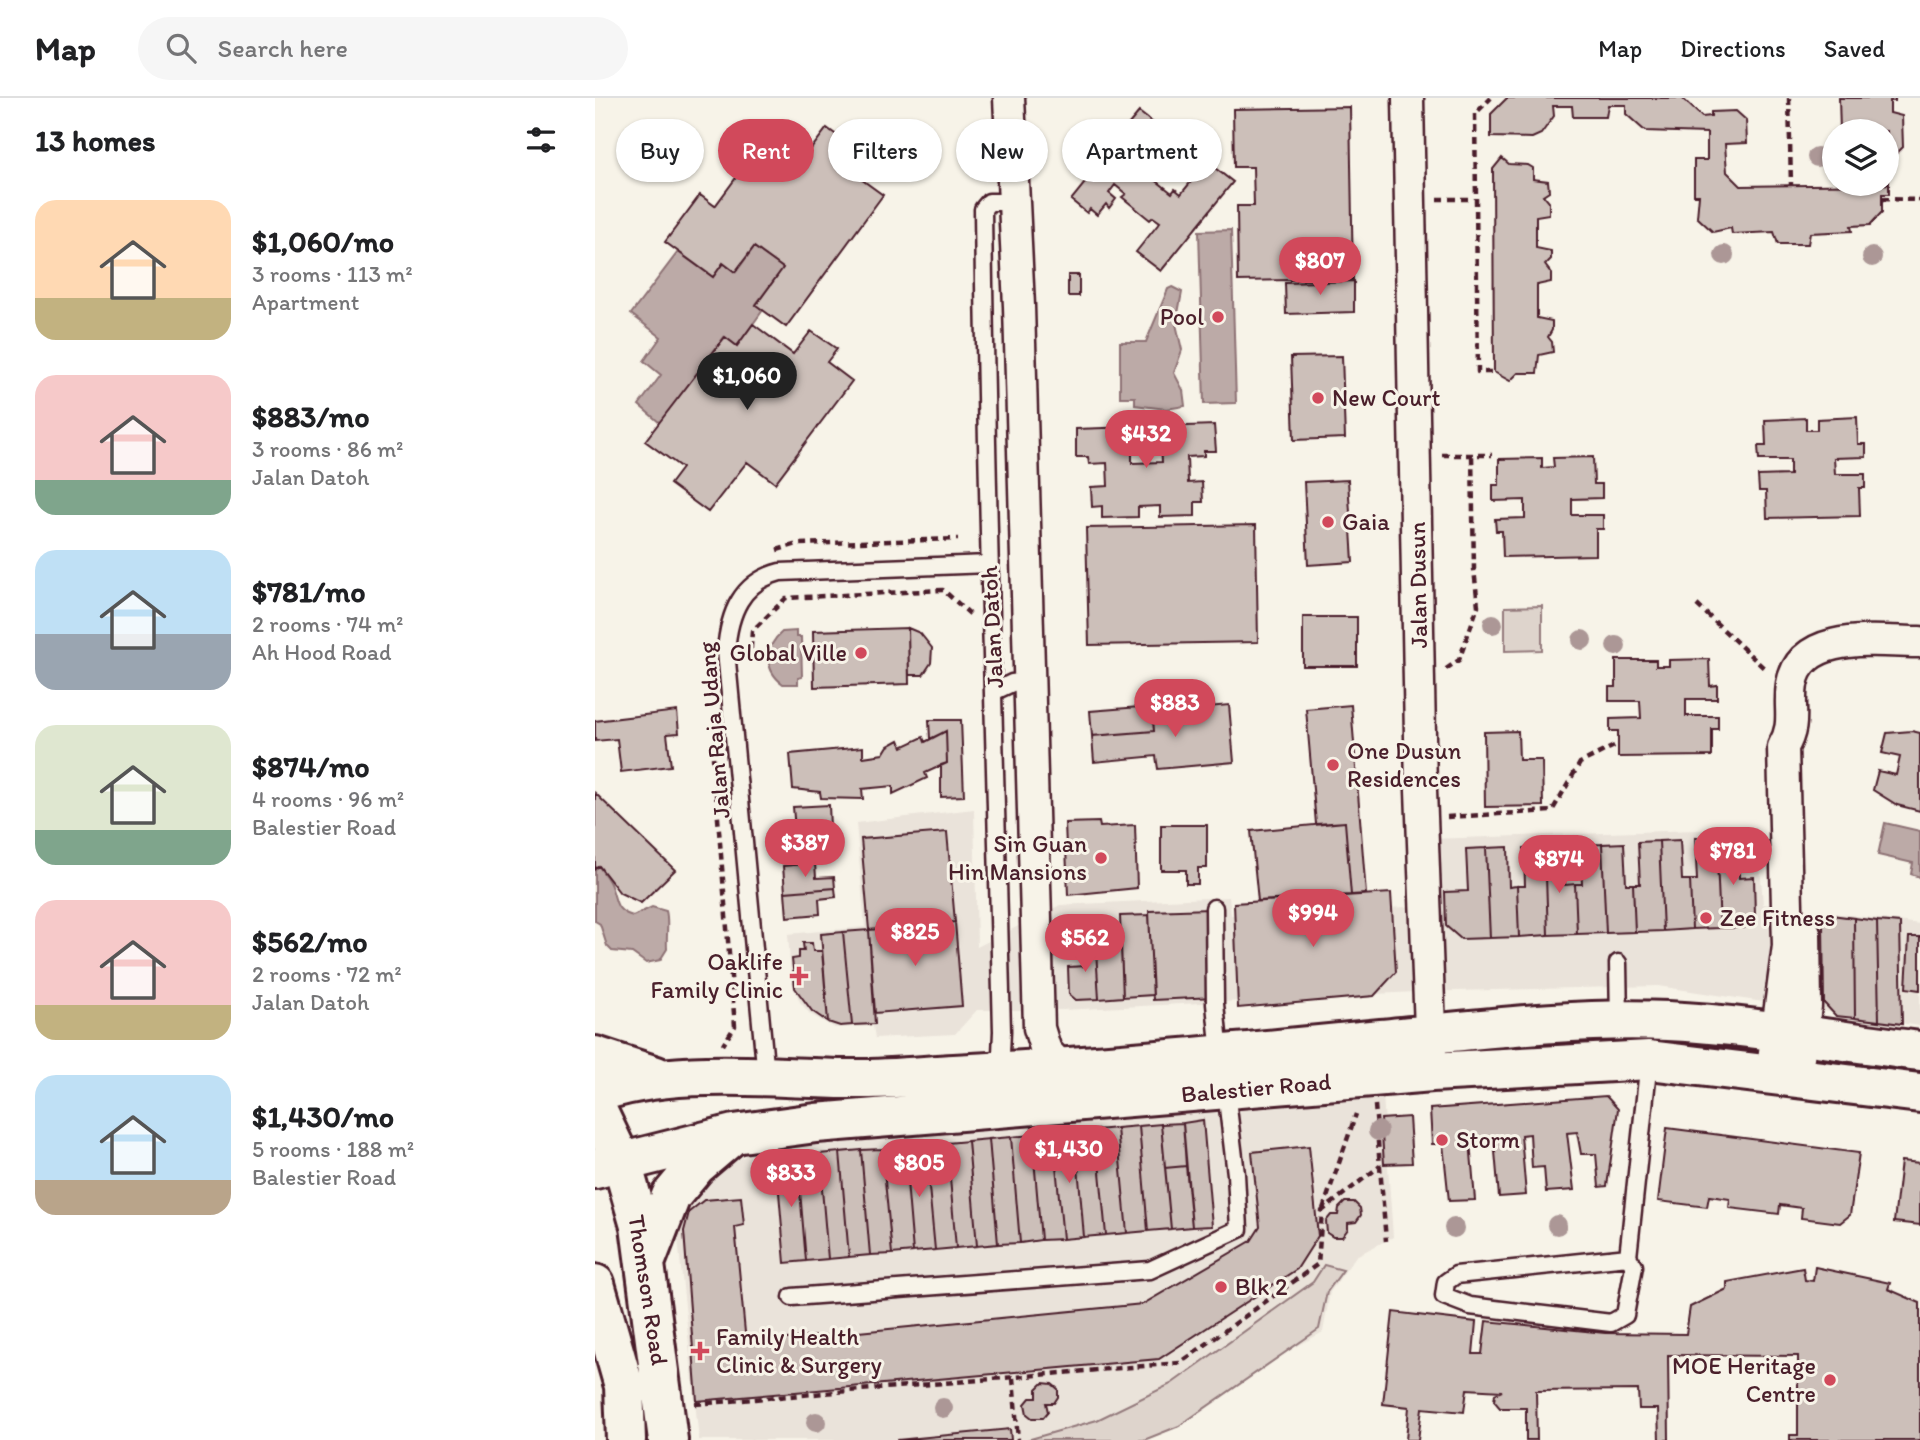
<!DOCTYPE html>
<html lang="en">
<head>
<meta charset="utf-8">
<style>
  :root { --surface:#fff; --page:#f6f6f6; --text:#202124; --muted:#757577; --line:#e0e0e0; --accent:#d1495b }
  body { margin:0; font-family:Itim,sans-serif; background:var(--page); color:var(--text); height:100vh; display:flex; flex-direction:column; font-size:26px; white-space:nowrap }
  * { box-sizing:border-box; margin:0 }
  p { font-size:23px; color:var(--muted) }
  .icon { flex:none; width:38px; height:38px; fill:none; stroke:currentColor; stroke-width:2; stroke-linecap:round; stroke-linejoin:round }
  .map { position:relative; flex:1; overflow:hidden }
  .drawer { display:flex; flex-direction:column; background:var(--surface); width:595px }
  .drawer>* { flex:none }
  .hud { position:absolute; left:21px; top:21px; width:665px; height:63px; display:flex; gap:14px }
  .buttons { position:absolute; left:1227px; top:21px; display:grid; gap:14px }
  .buttons a { display:grid; place-items:center; width:77px; height:77px; border-radius:50%; background:var(--surface); box-shadow:0 2px 5px #0004; font-size:35px }
  .price { position:absolute; translate:-50% -60px; padding:0 16px; border-radius:24px; background:var(--accent); color:#fff; font-size:23px; line-height:46px; filter:drop-shadow(0 2px 4px #0008) }
  .price::after { content:''; position:absolute; left:50%; top:42px; width:21px; height:16px; margin-left:-10px; background:inherit; clip-path:polygon(0 0,100% 0,50% 100%) }
  .price.current { background:#222; color:#fff }
  ul { padding:0; list-style:none }
  li { display:flex; align-items:center; gap:21px; height:175px; padding:0 35px }
  li span { display:grid; place-items:center; flex:none; width:196px; height:140px; border-radius:21px; color:#555 }
  li>.icon { margin-inline-start:auto }
  span .icon { width:84px; height:84px; fill:#fffc; stroke-width:1 }
  li b { font-size:30px }
  h2 { display:flex; justify-content:space-between; align-items:center; height:84px; padding:0 35px; font-size:30px }
  .tag { padding:0 24px; border-radius:32px; background:var(--surface); box-shadow:0 2px 5px #0004; font-size:24px; line-height:63px }
  .tag.current { background:var(--accent); color:#fff }
  header { display:flex; align-items:center; gap:42px; box-sizing:border-box; height:98px; padding:0 35px; background:var(--surface); border-bottom:2px solid var(--line) }
  header strong { font-size:33px }
  nav { display:flex; gap:38px; margin-inline-start:auto; font-size:24px }
  .search { width:490px; height:63px; background:var(--page); display:flex; align-items:center; gap:18px; box-sizing:border-box; padding:0 24px; border-radius:38px; color:var(--muted); font-size:26px }
  main { display:flex; flex:1; min-height:0 }
  .map>svg:first-child { display:block }
</style>
</head>
<body>
<header>
<strong>Map</strong>
<div class="search"><svg class="icon" aria-label="search" viewBox="0 0 24 24"><circle cx="10" cy="10" r="6"/><path d="M15 15l6 6"/></svg>Search here</div>
<nav><a>Map</a><a>Directions</a><a>Saved</a></nav>
</header>
<main>
<section class="drawer">
<h2>13 homes<svg class="icon" aria-label="filters" viewBox="0 0 24 24"><path d="M4 7h16M4 17h16"/><circle cx="9" cy="7" r="2"/><circle cx="15" cy="17" r="2"/></svg></h2>
<ul>
<li><span style="background:linear-gradient(#ffd9b3 70%,#c2b280 0)"><svg class="icon" aria-label="home" viewBox="0 0 24 24"><path d="M3 11l9-7 9 7M6 9v11h12V9"/></svg></span><div><b>$1,060/mo</b><p>3 rooms · 113 m²</p><p>Apartment</p></div></li>
<li><span style="background:linear-gradient(#f6c9c9 75%,#7fa58c 0)"><svg class="icon" aria-label="home" viewBox="0 0 24 24"><path d="M3 11l9-7 9 7M6 9v11h12V9"/></svg></span><div><b>$883/mo</b><p>3 rooms · 86 m²</p><p>Jalan Datoh</p></div></li>
<li><span style="background:linear-gradient(#bfe0f5 60%,#9aa5b1 0)"><svg class="icon" aria-label="home" viewBox="0 0 24 24"><path d="M3 11l9-7 9 7M6 9v11h12V9"/></svg></span><div><b>$781/mo</b><p>2 rooms · 74 m²</p><p>Ah Hood Road</p></div></li>
<li><span style="background:linear-gradient(#dfe7d0 75%,#7fa58c 0)"><svg class="icon" aria-label="home" viewBox="0 0 24 24"><path d="M3 11l9-7 9 7M6 9v11h12V9"/></svg></span><div><b>$874/mo</b><p>4 rooms · 96 m²</p><p>Balestier Road</p></div></li>
<li><span style="background:linear-gradient(#f6c9c9 75%,#c2b280 0)"><svg class="icon" aria-label="home" viewBox="0 0 24 24"><path d="M3 11l9-7 9 7M6 9v11h12V9"/></svg></span><div><b>$562/mo</b><p>2 rooms · 72 m²</p><p>Jalan Datoh</p></div></li>
<li><span style="background:linear-gradient(#bfe0f5 75%,#b9a48a 0)"><svg class="icon" aria-label="home" viewBox="0 0 24 24"><path d="M3 11l9-7 9 7M6 9v11h12V9"/></svg></span><div><b>$1,430/mo</b><p>5 rooms · 188 m²</p><p>Balestier Road</p></div></li>
</ul>
</section>
<div class="map">
<svg width="1325" height="1342" viewBox="0 0 1325 1342">
  <rect width="100%" height="100%" fill="#f7f3e8"/>
  <filter id="ink" filterUnits="userSpaceOnUse"><feTurbulence type="fractalNoise" baseFrequency=".0143" numOctaves="2"/><feDisplacementMap in="SourceGraphic" scale="14" xChannelSelector="R" yChannelSelector="G"/><feConvolveMatrix kernelMatrix="1 2 1 2 8 2 1 2 1" color-interpolation-filters="sRGB"/></filter>
  <g filter="url(#ink)">
    <!-- built -->
    <path fill="#eae3da" d="M379 711 382 849 465 807 634 799 636 817 834 808 835 741 1162 730 1168 806 1325 826V928L1063 888 820 894 467 912H382L360 936 280 940 278 928 240 930 215 916 205 904 196 881 193 836 270 829 261 725Z
      M788 997 798 1139 761 1158 735 1194 728 1234 585 1312 513 1342H104L81 1122 96 1090 168 1047Z"/>
    <!-- green -->
    <path fill="#ded4cc" stroke="#947a7c" stroke-width="2" d="M947 508V552L910 553V509Z
      M729 1167 748 1172 732 1194 724 1231 584 1328 549 1342H432L502 1322 576 1286 718 1184Z"/>
    <!-- water -->
    <path fill="#bcaaa7" stroke="#8e7275" stroke-width="2" d="M636 132 641 305 609 306 604 133Z
      M159 149 188 170 161 206 168 212 142 248 129 239 65 325 44 307 66 277 49 263 66 239 36 216 83 154 118 179 128 165 141 174Z
      M577 189 587 194 581 226 587 252 579 275 588 292 590 308 571 311 540 307V299H525V244H551L573 191Z
      M201 533V539H206L207 579 203 580V586H188C169 572 169 549 187 534Z
      M1290 725 1325 733V779L1316 776 1318 765 1283 757Z
      M4 768C7 774 14 781 16 788 22 803 19 813 38 818L57 809 71 813C74 823 71 837 72 851L65 862 51 865 37 855 17 853 12 848 5 826 0 823V771Z"/>
    <!-- building -->
    <path fill="#ccbfb9" stroke="#4a1f2b" stroke-width="2" d="M912 0H1087L1107 19 1116 18V14L1141 13 1151 22 1152 45 1130 46 1132 74 1146 88 1292 86V33H1245L1244 0H1300V3H1295V15L1307 18 1308 49 1302 55H1294V96H1287V114L1275 127 1256 128 1257 133 1215 135 1213 146H1183L1179 134 1137 136 1136 130 1118 134 1102 119 1104 97H1099V62H1112V35L1050 33 1031 16V7H1013L1011 19H978L977 8H958L959 18 946 36 937 40 896 39V16Z
      M755 9 758 181 643 183 642 108H659L658 69H639L638 11Z
      M544 14 562 28 559 33 564 37 557 46 562 50 555 58 547 53 541 60 552 70 549 73 577 95 580 91 586 96 612 64 638 84 566 173 541 154 565 124 558 119 555 122 527 99 531 96 520 87 514 95 521 101 514 110 511 106 502 117 495 111 492 115 476 102 493 81 496 84 534 38 528 33Z
      M232 30 267 56 255 73 288 97 191 229 161 207 188 170 159 149 140 174 128 165 118 179 70 144 105 97 120 108 163 50 197 76Z
      M907 60 914 66 933 67 938 70V81L953 83 954 93 948 97 954 104V116L941 118V150L956 153V161L950 167 956 175V184L942 187V220L957 223V232L953 239 957 244 958 254 944 257 942 275H923L915 283 899 274 898 71Z
      M473 177H484V198H473Z
      M759 183V214L691 216 690 185Z
      M158 226 198 256 216 233 242 251 232 264 257 283 180 385 152 364 113 414 75 386 87 370 50 343 130 239 142 248Z
      M747 258 750 340 699 342 696 259Z
      M1262 319 1263 346H1271V359L1239 360 1240 376H1270V390H1264L1265 418 1172 420 1171 393H1164L1163 378 1195 377V362H1164L1163 348H1171L1170 322 1211 320V332H1222V321Z
      M619 327 621 353H609V358L592 359 593 385 607 384 608 404H600V418L565 419V408L543 409V419L507 420V408L497 409 496 389 513 388 512 365 494 366 493 359H481V331L537 329V365L567 364 565 329Z
      M998 359 999 386H1007V400L977 401V417H1008V431H1001V457L908 459 907 433H901L900 421 930 420V402L898 403V387H904V361L947 360V370L959 369 958 360Z
      M753 382 758 464 713 467 709 384Z
      M661 427 663 544 494 547 491 430Z
      M708 519H762V568H708Z
      M313 530 314 586 219 589 218 533Z
      M313 530 325 535 337 550 336 565 328 577H314Z
      M1114 561 1115 588 1122 587V601H1091V618H1123V631H1117V658L1023 659V633H1015V621L1046 620 1045 603H1014V589H1021V562H1061V568H1074V562Z
      M634 607 639 664 563 671 561 658 499 664 497 638 559 633 557 614Z
      M756 607 771 796 756 797 750 724 721 726 711 611Z
      M557 608 559 633 497 638 495 613Z
      M82 613 84 635 72 636 76 668 26 674 22 641 0 643V623Z
      M334 622H366L369 698 346 699V667L352 665 351 633 335 641Z
      M351 633 352 665 330 675 332 680 298 696V688L267 691 268 701 226 700 225 694 198 691 195 656 268 649V659L288 656 293 648 304 642 307 649 328 639 330 644Z
      M923 633 924 662H947L948 708 890 709 889 634Z
      M1317 633 1325 635V713L1302 707 1278 692 1283 673 1301 677 1305 659 1287 655 1292 635Z
      M0 695 80 772 46 805 25 795 4 768 0 771Z
      M234 707 235 729 200 731 198 709Z
      M504 724 505 729 540 727 542 790 473 797 470 725Z
      M750 724 756 797 663 803 656 733Z
      M566 727H612V770H603V786H591V772H566Z
      M352 734 360 824 274 832 266 741Z
      M1121 739 1125 830 1097 831 1095 782H1102L1100 740Z
      M1121 739H1143L1144 780 1159 779 1160 818 1149 830H1125Z
      M1085 742 1087 782H1095L1097 831 1068 833 1064 743Z
      M1064 743 1068 833 1040 834 1038 786H1045L1043 744Z
      M1029 745 1031 786H1038L1040 834 1011 835 1007 746Z
      M1007 746 1011 835 982 836 980 786H987L985 747Z
      M968 748 970 787 980 786 982 836 953 837 950 749Z
      M913 749 914 789 922 788 924 839 895 840 891 750Z
      M950 749 953 837 924 839 922 788H930L929 750Z
      M891 750 895 840 866 841 851 828 850 794 873 793 871 751Z
      M220 765 221 780 239 779 240 790 190 794 188 768Z
      M240 790 241 799 224 801 225 816 192 819 190 794Z
      M796 795 801 874 779 898 643 910 639 805Z
      M615 811 619 899 558 902 554 813Z
      M554 817 558 897 528 899 525 818Z
      M1236 817 1259 820 1260 920 1241 918 1229 905 1228 825Z
      M1259 820 1282 823 1284 923 1260 920Z
      M1282 823 1305 825 1307 926 1284 923Z
      M360 824 367 908 280 915 274 832Z
      M274 832 280 926 257 927 248 834Z
      M248 834 257 927 245 928 233 924 226 836Z
      M500 836H511V851L526 850 528 899 504 901Z
      M500 836 504 901 481 902 474 896 473 869 490 868 488 837Z
      M1314 839H1325V892L1311 890Z
      M208 845H217L218 853H227L233 924 217 913 200 890 197 861 204 860V853H209Z
      M1011 998 1023 1011 1012 1088 1004 1089 1001 1056H986L982 1034 972 1035 979 1092 951 1094 949 1069 937 1070 935 1036 926 1037 931 1097 904 1099 899 1042 875 1043 880 1102 854 1103 848 1046H837L835 1011Z
      M814 1019 817 1065 789 1066 786 1021Z
      M608 1022 617 1128 597 1129 588 1025Z
      M588 1025 591 1068 570 1070 566 1026Z
      M566 1026 576 1131 553 1133 544 1028Z
      M544 1028 553 1133 532 1135 522 1030Z
      M522 1030 532 1135 511 1137 501 1032Z
      M1072 1030 1264 1055 1255 1117 1245 1125 1206 1120 1207 1110 1185 1107 1184 1116 1134 1110 1135 1101 1114 1098 1112 1109 1063 1103Z
      M501 1032 511 1137 489 1139 480 1033Z
      M480 1033 489 1139 468 1141 458 1036Z
      M458 1036 468 1141 446 1142 437 1037Z
      M437 1037 446 1142 425 1145 416 1039Z
      M416 1039 425 1145 403 1146 394 1041Z
      M394 1041 403 1146 382 1148 373 1043Z
      M373 1043 382 1148 361 1150 352 1045Z
      M352 1045 361 1150 340 1152 330 1047Z
      M330 1047 340 1152 318 1154 309 1048Z
      M309 1048 318 1154 297 1156 287 1051Z
      M714 1048 723 1138 702 1171 564 1261 102 1303 89 1133 94 1114 109 1102 146 1099 149 1127 140 1129 151 1245 548 1206 656 1143 665 1129 657 1054Z
      M287 1051 297 1156 275 1157 266 1052Z
      M266 1052 275 1157 254 1159 245 1054Z
      M245 1054 254 1159 233 1161 224 1056Z
      M224 1056 233 1161 211 1163 202 1058Z
      M202 1058 211 1163 190 1165 181 1059Z
      M1306 1063 1325 1065V1127L1299 1124Z
      M591 1068 597 1129 576 1131 570 1070Z
      M750 1104H759L765 1110 766 1117 761 1124 753 1125V1131L747 1139H738L732 1135 731 1123 736 1117H743L744 1110Z
      M1220 1169 1295 1185 1293 1191 1325 1205V1342H1195V1337H1203V1258L1073 1257 1074 1342H1064L1063 1311H1044L1043 1292 941 1293 942 1342H931V1310H905L899 1303 900 1296 907 1293 872 1291 869 1314 827 1310 823 1342H811L814 1309 788 1306 798 1214 881 1224 878 1256H887L891 1223 1010 1235 1091 1236 1095 1209 1132 1191V1184L1208 1170 1210 1182 1218 1183Z
      M448 1285 457 1286 463 1291V1299L459 1305H451L453 1314 448 1320H437L432 1316 430 1306 435 1300H442V1291Z
      M415 1331 416 1342H302Z"/>
    <g fill="none" stroke-linecap="round" stroke-linejoin="round">
      <!-- lane casing -->
      <g stroke="#4a1f2b" stroke-width="21">
        <path id="lane" d="M400 593 417 585 434 583
          M619 810 620 906 625 956
          M1023 865 1024 923
          M394 969 406 956 407 933C400 659 391 385 388 111L394 104H419
          M171 978 131 553C134 515 146 484 185 474L394 466
          M1033 1159 861 1177 851 1184 849 1198 875 1208 1016 1225 1030 1217 1039 1168 1033 1159 1054 962
          M197 1199 555 1172 644 1131 641 1076 631 993"/>
      </g>
      <!-- street casing -->
      <g stroke="#4a1f2b" stroke-width="35">
        <path id="street" d="M414 0 424 208 444 930 451 953 465 968
          M813 0 826 692 836 958
          M1176 977 1193 848 1188 649C1202 625 1193 612 1197 586 1207 531 1286 544 1325 544
          M1201 981 1211 908 1210 835"/>
      </g>
      <!-- primary casing -->
      <g stroke="#4a1f2b" stroke-width="44">
        <path id="primary" d="M0 958 61 978
          M0 996C74 968 174 980 252 981 288 982 324 978 359 976 501 969 644 955 786 941 880 932 977 919 1073 923 1157 927 1241 943 1325 953
          M0 1008 27 1065 45 1128 73 1342
          M0 1071 139 1036 221 1025 837 974 1054 962 1325 995
          M52 1160 76 1098 101 1068 134 1040
          M0 1186 29 1288 31 1342"/>
      </g>
      <!-- path -->
      <path stroke="#4a1f2b" stroke-width="4.5" stroke-dasharray="7 5" stroke-linecap="butt" d="M1194 0 1196 87
        M842 101H878
        M1287 101 1325 102
        M896 274H883L880 16 896 0
        M847 357H897
        M182 452 202 446 363 441
        M1102 507 1169 570
        M155 563 157 533 191 500 348 492 375 516
        M851 571 864 562 883 508 879 471 877 357
        M118 659 140 928 128 947
        M852 719 957 713 985 665 1023 646
        M780 1007 791 1143
        M728 1111 761 1016
        M418 1280 423 1342
        M100 1306 585 1265 723 1166 727 1113 785 1068"/>
      <!-- lane -->
      <use href="#lane" stroke="#f7f3e8" stroke-width="16"/>
      <!-- street -->
      <use href="#street" stroke="#f7f3e8" stroke-width="30"/>
      <!-- primary -->
      <use href="#primary" stroke="#f7f3e8" stroke-width="38"/>
    </g>
    <!-- trees -->
    <g fill="#ac9796">
      <circle cx="1222" cy="59" r="10"/>
      <circle cx="1129" cy="157" r="10"/>
      <circle cx="1277" cy="159" r="10"/>
      <circle cx="898" cy="526" r="10"/>
      <circle cx="987" cy="542" r="10"/>
      <circle cx="1021" cy="548" r="10"/>
      <circle cx="783" cy="1033" r="10"/>
      <circle cx="962" cy="1127" r="10"/>
      <circle cx="859" cy="1130" r="10"/>
      <circle cx="348" cy="1310" r="10"/>
      <circle cx="221" cy="1324" r="10"/>
    </g>
  </g>
  <!-- markers -->
  <g fill="#d1495b" stroke="#f7f3e8" stroke-width="2.5">
    <circle cx="623" cy="219" r="7"/>
    <circle cx="723" cy="300" r="7"/>
    <circle cx="733" cy="424" r="7"/>
    <circle cx="266" cy="555" r="7"/>
    <circle cx="738" cy="667" r="7"/>
    <circle cx="506" cy="760" r="7"/>
    <circle cx="1111" cy="820" r="7"/>
    <path d="M200.5 867.5h7v7h7v7h-7v7h-7v-7h-7v-7h7z"/>
    <circle cx="847" cy="1042" r="7"/>
    <circle cx="626" cy="1189" r="7"/>
    <path d="M101.5 1242.5h7v7h7v7h-7v7h-7v-7h-7v-7h7z"/>
    <circle cx="1235" cy="1282" r="7"/>
  </g>
  <g text-anchor="middle" stroke-width="6" stroke-linejoin="round" paint-order="stroke">
    <!-- poi labels -->
    <g font-size="24" fill="#4a1f2b" stroke="#f7f3e8" text-anchor="start">
      <text x="609" y="227" text-anchor="end">Pool</text>
      <text x="737" y="308">New Court</text>
      <text x="747" y="432">Gaia</text>
      <text x="252" y="563" text-anchor="end">Global Ville</text>
      <text x="752" y="661">One Dusun<tspan x="752" dy="28">Residences</tspan></text>
      <text x="492" y="754" text-anchor="end">Sin Guan<tspan x="492" dy="28">Hin Mansions</tspan></text>
      <text x="1125" y="828">Zee Fitness</text>
      <text x="188" y="872" text-anchor="end">Oaklife<tspan x="188" dy="28">Family Clinic</tspan></text>
      <text x="861" y="1050">Storm</text>
      <text x="640" y="1197">Blk 2</text>
      <text x="121" y="1247">Family Health<tspan x="121" dy="28">Clinic &amp; Surgery</tspan></text>
      <text x="1221" y="1276" text-anchor="end">MOE Heritage<tspan x="1221" dy="28">Centre</tspan></text>
    </g>
    <!-- street labels -->
    <g font-size="24" fill="#4a1f2b" stroke="#f7f3e8">
      <text transform="translate(823 487) rotate(-91)" y="8">Jalan Dusun</text>
      <text transform="translate(397 529) rotate(-93)" y="8">Jalan Datoh</text>
      <text transform="translate(119 632) rotate(-95)" y="8">Jalan Raja Udang</text>
      <text transform="translate(661 990) rotate(-5)" y="8">Balestier Road</text>
      <text transform="translate(53 1192) rotate(81)" y="8">Thomson Road</text>
    </g>
  </g>
</svg>
<div class="buttons">
<a><svg class="icon" aria-label="layers" viewBox="0 0 24 24"><path d="M12 4l9 5-9 5-9-5zM3 14l9 5 9-5"/></svg></a>
</div>
<b class="price" style="left:725px;top:199px">$807</b>
<b class="price current" style="left:152px;top:314px">$1,060</b>
<b class="price" style="left:551px;top:372px">$432</b>
<b class="price" style="left:580px;top:641px">$883</b>
<b class="price" style="left:210px;top:781px">$387</b>
<b class="price" style="left:1138px;top:789px">$781</b>
<b class="price" style="left:964px;top:797px">$874</b>
<b class="price" style="left:718px;top:851px">$994</b>
<b class="price" style="left:320px;top:870px">$825</b>
<b class="price" style="left:490px;top:876px">$562</b>
<b class="price" style="left:474px;top:1087px">$1,430</b>
<b class="price" style="left:324px;top:1101px">$805</b>
<b class="price" style="left:196px;top:1111px">$833</b>
<div class="hud">
<a class="tag">Buy</a>
<a class="tag current">Rent</a>
<a class="tag">Filters</a>
<a class="tag">New</a>
<a class="tag">Apartment</a>
</div>
</div>
</main>
</body>
</html>
